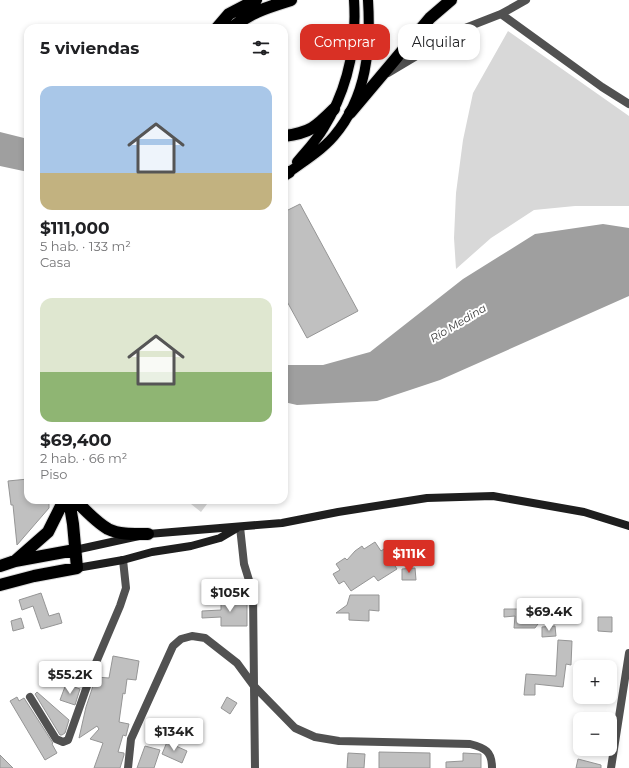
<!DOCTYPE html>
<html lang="es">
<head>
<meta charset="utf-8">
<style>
  :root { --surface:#fff; --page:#f2f2f2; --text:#202124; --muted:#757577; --accent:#d93025 }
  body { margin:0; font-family:Montserrat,sans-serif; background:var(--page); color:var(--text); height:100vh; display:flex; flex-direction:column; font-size:15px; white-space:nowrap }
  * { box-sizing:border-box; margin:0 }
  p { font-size:13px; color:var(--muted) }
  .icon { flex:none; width:22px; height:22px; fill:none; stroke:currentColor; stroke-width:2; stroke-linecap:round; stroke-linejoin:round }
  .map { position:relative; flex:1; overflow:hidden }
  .drawer { position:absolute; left:24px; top:24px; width:264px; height:480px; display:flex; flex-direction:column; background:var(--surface); border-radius:12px; box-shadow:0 2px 6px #0003 }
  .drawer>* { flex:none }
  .top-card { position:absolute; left:300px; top:24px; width:269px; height:36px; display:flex; gap:8px }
  .buttons { position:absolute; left:573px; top:660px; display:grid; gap:8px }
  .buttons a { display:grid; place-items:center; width:44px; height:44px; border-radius:8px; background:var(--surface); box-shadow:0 2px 6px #0003; font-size:20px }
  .price { position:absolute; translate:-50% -34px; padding:0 9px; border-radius:4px; background:#fff; color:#222; font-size:13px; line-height:26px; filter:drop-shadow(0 1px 2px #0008) }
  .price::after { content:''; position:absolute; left:50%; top:24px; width:12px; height:9px; margin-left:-6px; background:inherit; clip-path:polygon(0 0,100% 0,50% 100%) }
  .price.active { background:var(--accent); color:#fff }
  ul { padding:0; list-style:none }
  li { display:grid; align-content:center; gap:8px; height:212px; padding:0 16px }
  li span { display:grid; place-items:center; height:124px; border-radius:12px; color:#555 }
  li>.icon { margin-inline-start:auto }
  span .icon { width:72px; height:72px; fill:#fffc; stroke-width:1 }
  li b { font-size:17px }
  h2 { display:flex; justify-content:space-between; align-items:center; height:48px; padding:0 16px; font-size:17px }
  .tag { padding:0 14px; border-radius:12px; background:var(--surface); box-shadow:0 2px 6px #0003; font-size:14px; line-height:36px }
  .tag.active { background:var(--accent); color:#fff }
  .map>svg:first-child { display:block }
</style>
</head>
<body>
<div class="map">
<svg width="629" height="768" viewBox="0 0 629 768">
  <rect width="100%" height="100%" fill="#fff"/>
  <!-- green -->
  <path fill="#d8d8d8" d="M508 31 629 116V206H575L534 210 491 238 456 269 454 238 456 193 463 140 473 93Z
    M186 500H210L201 512Z"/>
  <!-- water -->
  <path fill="#9f9f9f" d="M0 132 28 139V172L0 166Z
    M603 224 629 228V296L440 380 377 401 297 405 284 402V365H323L370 352 463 279 535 234Z"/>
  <!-- building -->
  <path fill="#c0c0c0" stroke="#959595" d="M300 204 358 311 307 338 284 296V212Z
    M28 479V500H49V508L17 545 13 505H11L8 481Z
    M375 542 381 551 384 549 397 569 378 581 374 576 351 591 344 581 339 584 333 574 340 570 336 564 345 558 347 560 355 551 362 546 364 549Z
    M415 568 416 580H402V569Z
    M41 593 49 616 59 613 62 623 41 629 33 606 22 610 19 600Z
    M350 595H379V611L369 610V621L349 620V613H336L347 605Z
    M539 599 540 605 544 607 546 613 535 628H514L515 616 504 617V609H518V604H521L523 602 528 601 527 600Z
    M221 600H247V626H221V617L202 618V611L221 610Z
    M598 617H612V632L598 631Z
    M21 618 24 628 13 631 11 621Z
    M555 626 556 636 542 637V627Z
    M558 640 572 641 571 665 566 664 563 687 535 684V695H524L526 674 556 676Z
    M113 656 139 661 136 680 127 679 125 694 123 693 119 722 129 724 126 736 123 735 118 752 124 753V755L120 768H94L103 743 90 739 99 729 97 726 79 738 86 707 96 677 109 678Z
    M66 684 80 689 75 705 60 700Z
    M37 692 69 720 65 733 62 735H60L35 694Z
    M17 697 19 701 24 698 53 743 52 744 57 753 45 760 10 701Z
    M227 697 237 703 230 714 221 708Z
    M167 742 187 751 182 763 162 754Z
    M145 746 160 750 154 768H137Z
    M379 752 430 753V768H379Z
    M348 753 365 754 364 768H347Z
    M463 753 481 754V768H446V762L463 761Z
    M0 755 13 768H0Z
    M578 759 601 765V768H576Z"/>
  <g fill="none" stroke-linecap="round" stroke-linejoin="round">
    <!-- primary casing -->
    <g stroke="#dbdbdb" stroke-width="12">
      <path id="primary" d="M297 162C306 151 316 141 323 129 348 89 357 46 354 0
        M289 172C305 161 322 150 334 136 367 97 371 48 368 0"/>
    </g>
    <!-- highway casing -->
    <g stroke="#dbdbdb" stroke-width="14">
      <path id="highway" d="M217 28 229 14 256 0
        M232 28C250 12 269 7 291 0
        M350 113 430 18 451 0
        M284 136C310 133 316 127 334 109
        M284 175 289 172
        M75 500C85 510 96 522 108 529 120 535 135 534 148 534
        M15 561 48 532 64 500
        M0 566 15 561 75 550
        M0 585 34 576 77 568 73 524 69 500"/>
    </g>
    <!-- street -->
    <path stroke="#515151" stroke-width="8" d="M501 14 602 87 629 104
      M388 73 460 30 501 14 526 0
      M240 527 244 564 253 593 254 686 295 728 315 737 339 741 470 744C485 748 492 751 492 768
      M30 697 56 739 63 742 68 740 92 672 120 606 126 588 123 560
      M128 768 131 739 173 646 181 639 192 636 205 638 237 663 254 686 255 768
      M611 768 629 653"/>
    <!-- secondary -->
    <path stroke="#1e1e1e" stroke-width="8" d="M75 550 148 534 282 523 338 512 427 498 493 496 584 512 629 526
      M77 568 123 560 152 552 191 546 220 538 237 528"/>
    <!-- primary -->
    <use href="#primary" stroke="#000" stroke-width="10"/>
    <!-- highway -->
    <use href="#highway" stroke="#000" stroke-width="12"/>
  </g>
  <g text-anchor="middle" stroke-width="4" stroke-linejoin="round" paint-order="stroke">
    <!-- water labels -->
    <g font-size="11" font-style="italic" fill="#404040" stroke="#fff">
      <text transform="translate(458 323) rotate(-31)" y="4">Río Medina</text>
    </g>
  </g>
</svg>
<div class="buttons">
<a>+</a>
<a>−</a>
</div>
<b class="price active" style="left:409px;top:574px">$111K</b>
<b class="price" style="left:230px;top:613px">$105K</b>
<b class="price" style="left:549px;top:632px">$69.4K</b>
<b class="price" style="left:70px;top:695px">$55.2K</b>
<b class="price" style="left:174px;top:752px">$134K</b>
<div class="top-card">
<a class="tag active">Comprar</a>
<a class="tag">Alquilar</a>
</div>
<section class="drawer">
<h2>5 viviendas<svg class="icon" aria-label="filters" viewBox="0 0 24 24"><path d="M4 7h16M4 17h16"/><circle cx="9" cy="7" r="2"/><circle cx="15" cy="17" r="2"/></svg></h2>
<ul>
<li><span style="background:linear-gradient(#a9c7e8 70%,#c2b280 0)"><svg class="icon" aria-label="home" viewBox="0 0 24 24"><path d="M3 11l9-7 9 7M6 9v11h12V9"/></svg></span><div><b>$111,000</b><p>5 hab. · 133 m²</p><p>Casa</p></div></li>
<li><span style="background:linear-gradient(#dfe7d0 60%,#8fb573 0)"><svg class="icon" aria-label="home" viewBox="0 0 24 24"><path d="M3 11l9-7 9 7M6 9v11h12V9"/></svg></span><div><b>$69,400</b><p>2 hab. · 66 m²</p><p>Piso</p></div></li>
</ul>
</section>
</div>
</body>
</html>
